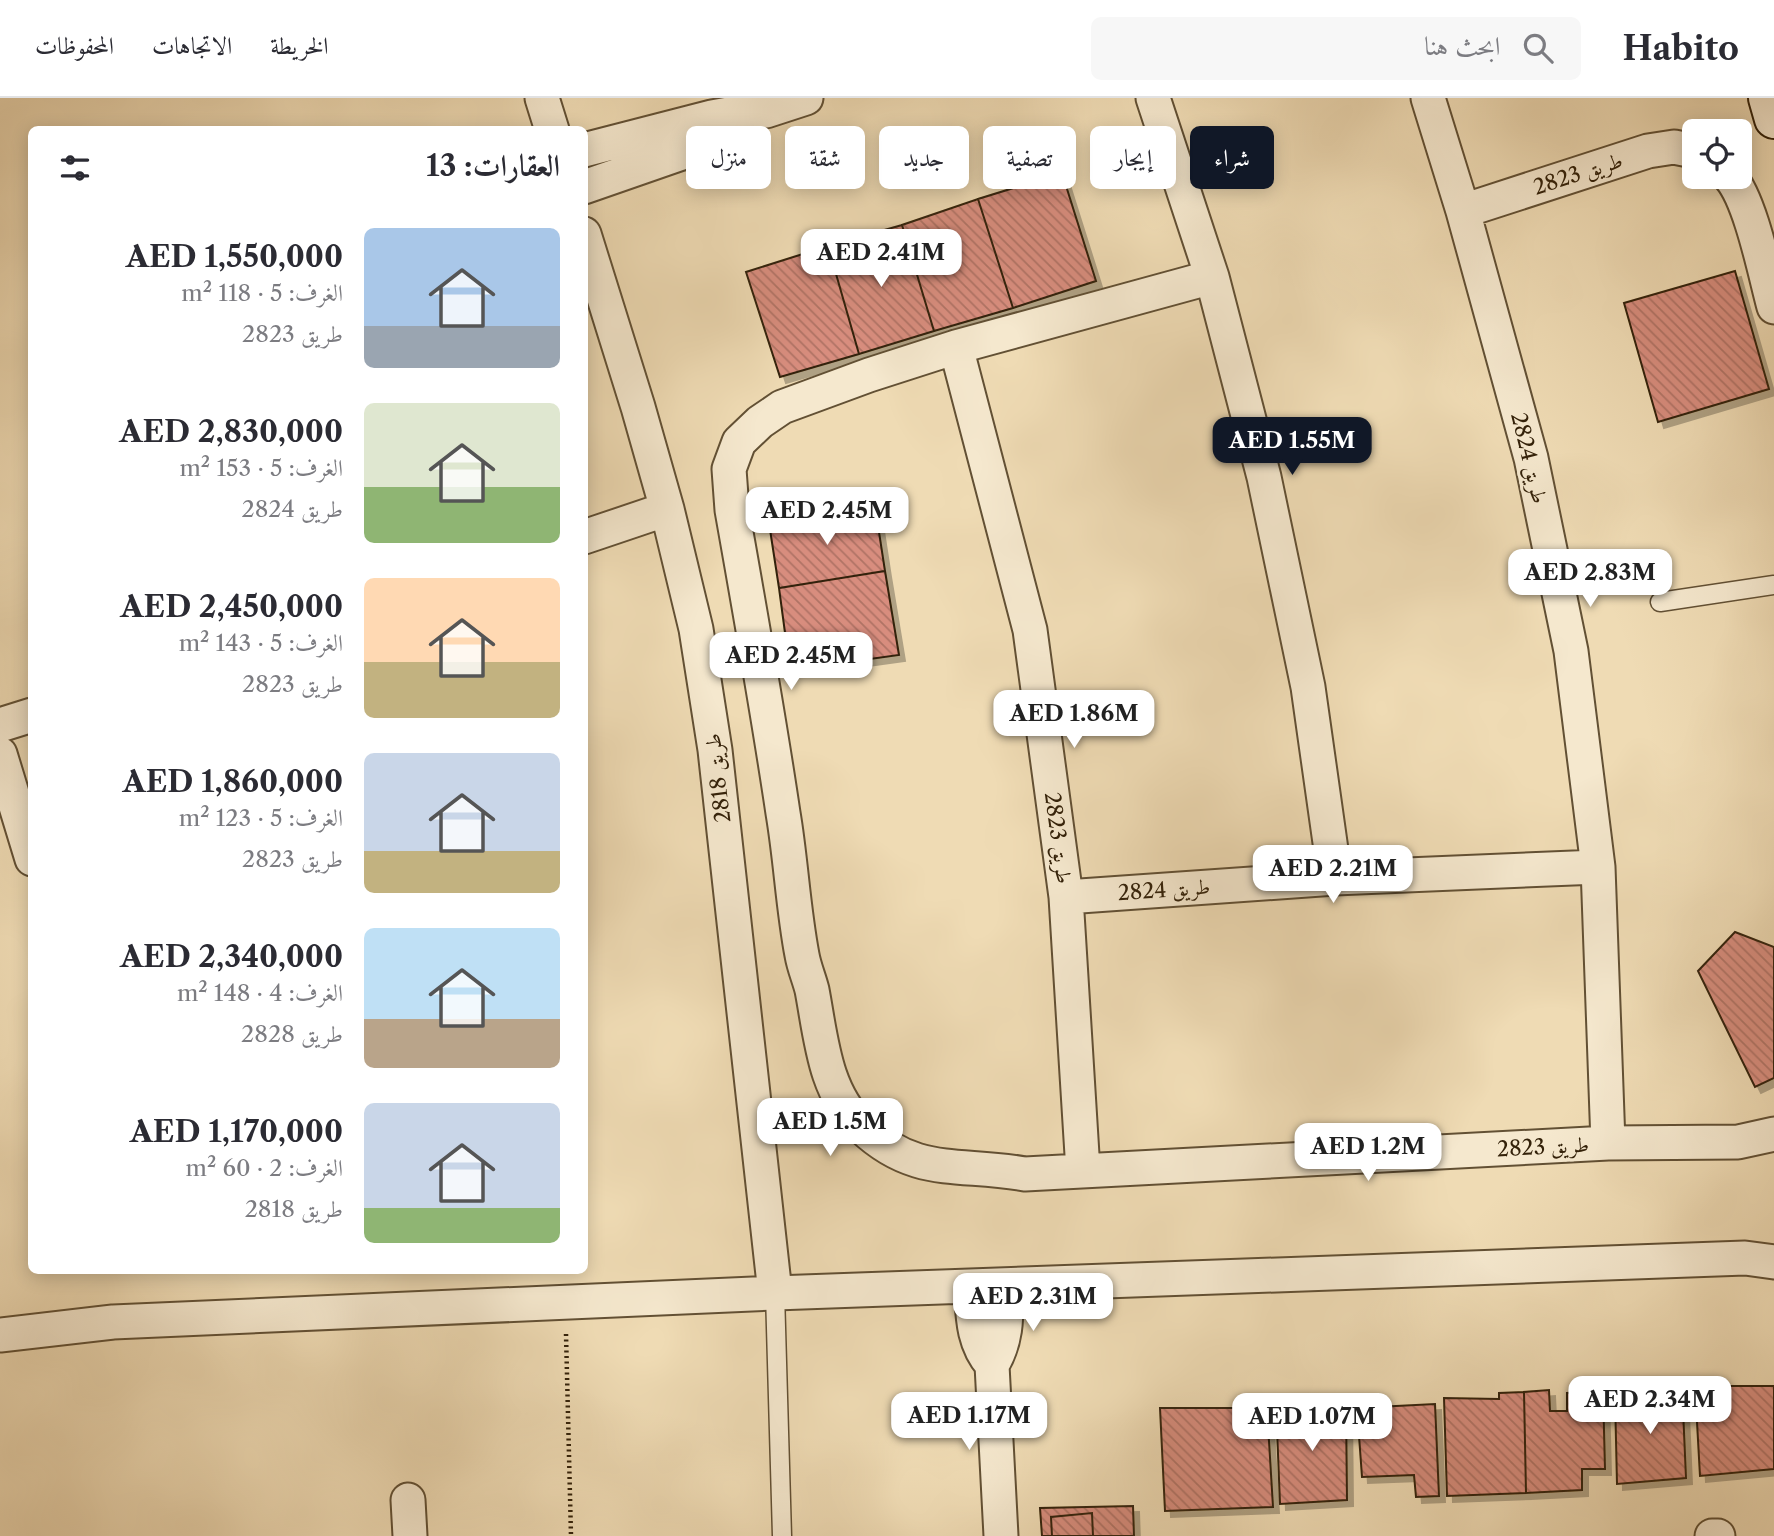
<!DOCTYPE html>
<html lang="ar">
<head>
<meta charset="utf-8">
<style>
  :root { --surface:#fff; --page:#f7f7f7; --text:#2b2b33; --muted:#7c7c81; --line:#e1e1e2; --accent:#111827 }
  body { margin:0; font-family:"Libre Caslon Text",Amiri,serif; background:var(--page); color:var(--text); direction:rtl; height:100vh; display:flex; flex-direction:column; font-size:26px; white-space:nowrap }
  * { box-sizing:border-box; margin:0 }
  p { font-size:23px; color:var(--muted) }
  .icon { flex:none; width:38px; height:38px; fill:none; stroke:currentColor; stroke-width:2; stroke-linecap:round; stroke-linejoin:round }
  .map { position:relative; flex:1; overflow:hidden; direction:ltr }
  .drawer { position:absolute; left:28px; top:28px; width:560px; height:1148px; display:flex; flex-direction:column; background:var(--surface); border-radius:10px; box-shadow:0 4px 18px #0003; direction:rtl }
  .drawer>* { flex:none }
  .hud { position:absolute; left:609px; top:28px; width:665px; height:63px; direction:rtl; display:flex; gap:14px }
  .buttons { position:absolute; left:1682px; top:21px; display:grid; gap:14px }
  .buttons a { display:grid; place-items:center; width:70px; height:70px; border-radius:10px; background:var(--surface); box-shadow:0 4px 18px #0003; font-size:35px }
  .price { position:absolute; translate:-50% -60px; padding:0 16px; border-radius:14px; background:#fff; color:#222; font-size:23px; line-height:46px; filter:drop-shadow(0 2px 4px #0008) }
  .price::after { content:''; position:absolute; left:50%; top:42px; width:21px; height:16px; margin-left:-10px; background:inherit; clip-path:polygon(0 0,100% 0,50% 100%) }
  .price.selected { background:var(--accent); color:#fff }
  ul { padding:0; list-style:none }
  li { display:flex; align-items:center; gap:21px; height:175px; padding:0 28px }
  li span { display:grid; place-items:center; flex:none; width:196px; height:140px; border-radius:10px; color:#555 }
  li>.icon { margin-inline-start:auto }
  span .icon { width:84px; height:84px; fill:#fffc; stroke-width:1 }
  li b { font-size:30px }
  h2 { display:flex; justify-content:space-between; align-items:center; height:84px; padding:0 28px; font-size:30px }
  .chip { padding:0 24px; border-radius:10px; background:var(--surface); box-shadow:0 4px 18px #0003; font-size:24px; line-height:63px }
  .chip.selected { background:var(--accent); color:#fff }
  header { display:flex; align-items:center; gap:42px; box-sizing:border-box; height:98px; padding:0 35px; background:var(--surface); border-bottom:2px solid var(--line) }
  header strong { font-size:33px }
  nav { display:flex; gap:38px; margin-inline-start:auto; font-size:24px }
  .search { width:490px; height:63px; background:var(--page); display:flex; align-items:center; gap:18px; box-sizing:border-box; padding:0 24px; border-radius:10px; color:var(--muted); font-size:26px }
  .map>svg:first-child { display:block }
</style>
</head>
<body>
<header>
<strong>Habito</strong>
<div class="search"><svg class="icon" aria-label="search" viewBox="0 0 24 24"><circle cx="10" cy="10" r="6"/><path d="M15 15l6 6"/></svg>ابحث هنا</div>
<nav><a>الخريطة</a><a>الاتجاهات</a><a>المحفوظات</a></nav>
</header>
<div class="map">
<svg width="1774" height="1438" viewBox="0 0 1774 1438">
  <defs>
    <pattern id="building-back-hatch" width="6" height="6" patternUnits="userSpaceOnUse" patternTransform="scale(1.75)"><rect width="6" height="6" fill="#d88d7e"/><path d="M-1 5l2 2M0 0l6 6M5-1l2 2" fill="none" stroke="#b07365"/></pattern>
    <filter id="shadow"><feDropShadow dx="6" dy="6" stdDeviation="0" flood-color="#0004"/></filter>
  </defs>
  <rect width="100%" height="100%" fill="#efdbb4"/>
  <filter id="stains"><feTurbulence type="fractalNoise" baseFrequency=".00286" numOctaves="4"/><feColorMatrix values="0 0 0 0 .2 0 0 0 0 .09 0 0 0 0 .02 0 0 0 .5 -.17"/></filter>
  <radialGradient id="worn" r=".72"><stop offset=".6" stop-color="#630" stop-opacity="0"/><stop offset="1" stop-color="#630" stop-opacity=".3"/></radialGradient>
  <!-- building -->
  <path fill="url(#building-back-hatch)" stroke="#332109" stroke-width="2" filter="url(#shadow)" d="M1062 75 1096 183 1013 210 978 101Z
    M978 101 1013 210 934 233 902 127Z
    M902 127 934 233 859 256 828 148Z
    M828 148 859 256 780 279 746 174Z
    M1735 173 1769 291 1658 324 1624 205Z
    M875 408 885 473 779 490 769 425Z
    M885 473 899 557 790 572 779 490Z
    M1735 834 1774 849V980L1755 989 1698 873Z
    M1682 1288 1686 1380 1617 1386 1615 1298Z
    M1695 1288H1774V1371L1700 1378Z
    M1549 1292 1550 1313H1567V1295L1603 1293 1605 1371H1582V1392L1526 1395 1524 1294Z
    M1524 1294 1526 1395 1447 1398 1444 1300 1499 1301V1295Z
    M1276 1306 1346 1309 1347 1402 1280 1406Z
    M1435 1306 1439 1398 1416 1399 1414 1377 1362 1379 1357 1310Z
    M1160 1310H1267L1273 1409 1165 1413Z
    M1133 1408 1134 1438H1042L1040 1410Z
    M1092 1415 1093 1438H1052L1051 1419Z"/>
  <g fill="none" stroke-linecap="round" stroke-linejoin="round">
    <!-- lane casing -->
    <g stroke="#625034" stroke-width="21">
      <path id="lane" d="M1660 504 1774 487
        M775 1195 782 1438"/>
    </g>
    <!-- street casing -->
    <g stroke="#625034" stroke-width="37">
      <path id="street" d="M542 0 552 32
        M1153 0 1212 179 1264 379 1308 589 1335 780
        M1428 0 1463 113 1531 360 1571 553 1598 769 1608 1045
        M584 52 712 19 740 14 766 13 806 0
        M1730 79C1751 103 1765 176 1774 209
        M584 89 679 56 719 40 750 24
        M1463 113 1648 53 1674 49 1694 53
        M584 136 638 309 667 411 696 531 715 652 775 1195
        M1212 179 956 249 869 277 782 309 760 324 739 344 729 371 732 412C750 513 768 614 783 715 791 762 793 810 802 857 804 869 809 880 812 892 821 939 824 994 862 1029 916 1080 959 1064 1025 1076L1608 1045 1738 1044 1774 1036
        M956 249 1030 532 1066 799 1083 1073
        M584 439 667 411
        M0 627 32 617
        M0 656 32 761
        M1066 799 1335 780 1598 769
        M971 1188C973 1217 972 1244 992 1267
        M0 1237 113 1224 775 1195 1745 1160 1774 1164
        M408 1402 410 1438
        M1001 1438 992 1267C1008 1241 1006 1216 1006 1187
        M1712 1438H1718"/>
    </g>
    <!-- secondary casing -->
    <g stroke="#332109" stroke-width="42">
      <path id="secondary" d="M1768 0 1774 21"/>
    </g>
    <!-- path -->
    <path stroke="#332109" stroke-width="4.5" stroke-dasharray="2 3.5" stroke-linecap="butt" d="M566 1236 571 1438"/>
    <!-- lane -->
    <use href="#lane" stroke="#f5e8ce" stroke-width="18"/>
    <!-- street -->
    <use href="#street" stroke="#f5e8ce" stroke-width="33"/>
    <!-- secondary -->
    <use href="#secondary" stroke="#f5e8ce" stroke-width="38"/>
  </g>
  <g text-anchor="middle" stroke-width="6" stroke-linejoin="round" paint-order="stroke">
    <!-- street labels -->
    <g font-size="21" fill="#332109" stroke="#f5e8ce">
      <text transform="translate(1578 76) rotate(-18)" y="7">طريق 2823</text>
      <text transform="translate(1529 360) rotate(76)" y="7">طريق 2824</text>
      <text transform="translate(718 680) rotate(-97)" y="7">طريق 2818</text>
      <text transform="translate(1058 740) rotate(82)" y="7">طريق 2823</text>
      <text transform="translate(1164 792) rotate(-4)" y="7">طريق 2824</text>
      <text transform="translate(1543 1049) rotate(-3)" y="7">طريق 2823</text>
    </g>
  </g>
  <rect width="100%" height="100%" filter="url(#stains)"/>
  <rect width="100%" height="100%" fill="url(#worn)"/>
</svg>
<div class="buttons">
<a><svg class="icon" aria-label="locate" viewBox="0 0 24 24"><circle cx="12" cy="12" r="6"/><path d="M12 2v4M12 18v4M2 12h4M18 12h4"/></svg></a>
</div>
<b class="price" style="left:881px;top:191px">AED 2.41M</b>
<b class="price selected" style="left:1292px;top:379px">AED 1.55M</b>
<b class="price" style="left:827px;top:449px">AED 2.45M</b>
<b class="price" style="left:1590px;top:511px">AED 2.83M</b>
<b class="price" style="left:791px;top:594px">AED 2.45M</b>
<b class="price" style="left:1074px;top:652px">AED 1.86M</b>
<b class="price" style="left:1333px;top:807px">AED 2.21M</b>
<b class="price" style="left:830px;top:1060px">AED 1.5M</b>
<b class="price" style="left:1368px;top:1085px">AED 1.2M</b>
<b class="price" style="left:1033px;top:1235px">AED 2.31M</b>
<b class="price" style="left:1650px;top:1338px">AED 2.34M</b>
<b class="price" style="left:969px;top:1354px">AED 1.17M</b>
<b class="price" style="left:1312px;top:1355px">AED 1.07M</b>
<div class="hud">
<a class="chip selected">شراء</a>
<a class="chip">إيجار</a>
<a class="chip">تصفية</a>
<a class="chip">جديد</a>
<a class="chip">شقة</a>
<a class="chip">منزل</a>
</div>
<section class="drawer">
<h2>العقارات: 13<svg class="icon" aria-label="filters" viewBox="0 0 24 24"><path d="M4 7h16M4 17h16"/><circle cx="9" cy="7" r="2"/><circle cx="15" cy="17" r="2"/></svg></h2>
<ul>
<li><span style="background:linear-gradient(#a9c7e8 70%,#9aa5b1 0)"><svg class="icon" aria-label="home" viewBox="0 0 24 24"><path d="M3 11l9-7 9 7M6 9v11h12V9"/></svg></span><div><b>AED 1,550,000</b><p>الغرف: 5 · 118 m²</p><p>طريق 2823</p></div></li>
<li><span style="background:linear-gradient(#dfe7d0 60%,#8fb573 0)"><svg class="icon" aria-label="home" viewBox="0 0 24 24"><path d="M3 11l9-7 9 7M6 9v11h12V9"/></svg></span><div><b>AED 2,830,000</b><p>الغرف: 5 · 153 m²</p><p>طريق 2824</p></div></li>
<li><span style="background:linear-gradient(#ffd9b3 60%,#c2b280 0)"><svg class="icon" aria-label="home" viewBox="0 0 24 24"><path d="M3 11l9-7 9 7M6 9v11h12V9"/></svg></span><div><b>AED 2,450,000</b><p>الغرف: 5 · 143 m²</p><p>طريق 2823</p></div></li>
<li><span style="background:linear-gradient(#c9d6e8 70%,#c2b280 0)"><svg class="icon" aria-label="home" viewBox="0 0 24 24"><path d="M3 11l9-7 9 7M6 9v11h12V9"/></svg></span><div><b>AED 1,860,000</b><p>الغرف: 5 · 123 m²</p><p>طريق 2823</p></div></li>
<li><span style="background:linear-gradient(#bfe0f5 65%,#b9a48a 0)"><svg class="icon" aria-label="home" viewBox="0 0 24 24"><path d="M3 11l9-7 9 7M6 9v11h12V9"/></svg></span><div><b>AED 2,340,000</b><p>الغرف: 4 · 148 m²</p><p>طريق 2828</p></div></li>
<li><span style="background:linear-gradient(#c9d6e8 75%,#8fb573 0)"><svg class="icon" aria-label="home" viewBox="0 0 24 24"><path d="M3 11l9-7 9 7M6 9v11h12V9"/></svg></span><div><b>AED 1,170,000</b><p>الغرف: 2 · 60 m²</p><p>طريق 2818</p></div></li>
</ul>
</section>
</div>
</body>
</html>
